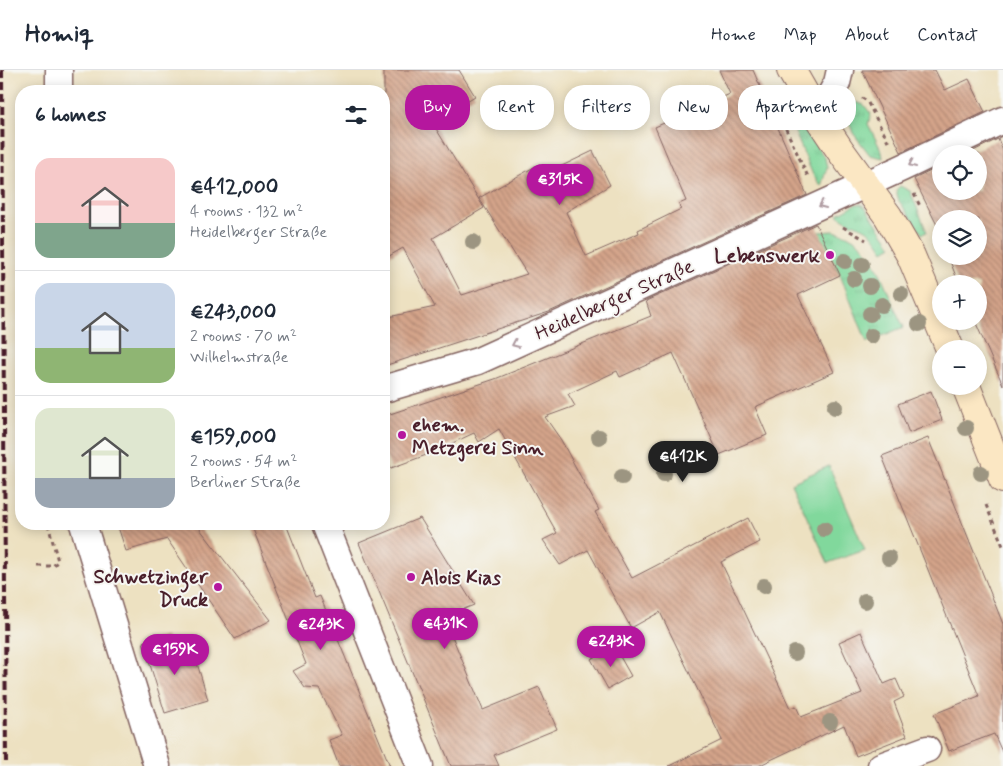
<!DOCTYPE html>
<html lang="en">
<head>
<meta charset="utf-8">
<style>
  :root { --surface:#fff; --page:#f2f2f3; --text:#1f2937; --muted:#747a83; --line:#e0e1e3; --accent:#b5179e }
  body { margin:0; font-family:Mynerve,sans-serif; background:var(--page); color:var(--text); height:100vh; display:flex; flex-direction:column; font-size:19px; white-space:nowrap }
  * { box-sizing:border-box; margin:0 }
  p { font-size:16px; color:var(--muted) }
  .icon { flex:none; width:28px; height:28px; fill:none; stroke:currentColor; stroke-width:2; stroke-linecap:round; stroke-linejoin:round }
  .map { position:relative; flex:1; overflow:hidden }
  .sheet { position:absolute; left:15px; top:15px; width:375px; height:445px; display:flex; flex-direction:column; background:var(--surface); border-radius:20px; box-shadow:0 2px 12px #0003 }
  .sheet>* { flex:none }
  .banner { position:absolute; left:405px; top:15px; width:475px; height:45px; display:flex; gap:10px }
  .buttons { position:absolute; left:932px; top:75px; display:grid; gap:10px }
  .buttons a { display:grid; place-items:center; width:55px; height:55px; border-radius:50%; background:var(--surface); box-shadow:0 2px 12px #0003; font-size:25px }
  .price { position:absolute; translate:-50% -42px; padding:0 11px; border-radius:18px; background:var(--accent); color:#fff; font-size:16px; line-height:32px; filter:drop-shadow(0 1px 2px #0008) }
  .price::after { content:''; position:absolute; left:50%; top:30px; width:15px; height:11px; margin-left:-8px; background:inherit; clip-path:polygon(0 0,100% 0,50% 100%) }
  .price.current { background:#222; color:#fff }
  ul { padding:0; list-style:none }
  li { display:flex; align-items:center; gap:15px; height:125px; padding:0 20px }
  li+li { border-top:1px solid var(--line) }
  li span { display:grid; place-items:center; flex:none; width:140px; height:100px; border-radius:15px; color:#555 }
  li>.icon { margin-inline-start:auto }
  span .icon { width:60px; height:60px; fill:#fffc; stroke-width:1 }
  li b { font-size:21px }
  h2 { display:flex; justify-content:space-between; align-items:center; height:60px; padding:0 20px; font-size:21px }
  .chip { padding:0 18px; border-radius:20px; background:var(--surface); box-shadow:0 2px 12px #0003; font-size:18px; line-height:45px }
  .chip.current { background:var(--accent); color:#fff }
  header { display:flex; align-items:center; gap:30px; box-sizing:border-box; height:70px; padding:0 25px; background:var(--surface); border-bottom:1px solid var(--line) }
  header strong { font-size:24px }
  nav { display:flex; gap:28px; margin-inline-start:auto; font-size:18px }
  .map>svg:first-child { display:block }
</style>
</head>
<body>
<header>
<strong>Homiq</strong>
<nav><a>Home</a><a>Map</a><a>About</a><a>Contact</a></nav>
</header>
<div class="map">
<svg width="1003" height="696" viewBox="0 0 1003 696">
  <defs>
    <pattern id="grass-tufts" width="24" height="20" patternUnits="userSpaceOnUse" patternTransform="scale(1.25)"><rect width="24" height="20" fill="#81d89c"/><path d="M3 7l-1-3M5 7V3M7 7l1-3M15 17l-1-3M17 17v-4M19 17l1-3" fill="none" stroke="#71b987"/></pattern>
    <pattern id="building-back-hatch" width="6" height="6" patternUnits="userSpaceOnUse" patternTransform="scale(1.25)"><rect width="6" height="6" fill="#d4a48a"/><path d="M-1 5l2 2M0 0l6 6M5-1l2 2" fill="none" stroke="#ae8571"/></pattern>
  </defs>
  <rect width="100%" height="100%" fill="#f6f6f2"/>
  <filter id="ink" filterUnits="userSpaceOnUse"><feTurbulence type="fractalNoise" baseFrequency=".02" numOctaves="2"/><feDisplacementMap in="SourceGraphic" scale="10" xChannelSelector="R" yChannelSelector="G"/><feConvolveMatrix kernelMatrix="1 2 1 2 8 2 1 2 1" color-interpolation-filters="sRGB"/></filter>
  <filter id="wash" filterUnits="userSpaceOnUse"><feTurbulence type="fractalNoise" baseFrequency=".0096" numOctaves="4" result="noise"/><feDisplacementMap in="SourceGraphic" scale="20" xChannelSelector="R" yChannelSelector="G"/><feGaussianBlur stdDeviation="1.12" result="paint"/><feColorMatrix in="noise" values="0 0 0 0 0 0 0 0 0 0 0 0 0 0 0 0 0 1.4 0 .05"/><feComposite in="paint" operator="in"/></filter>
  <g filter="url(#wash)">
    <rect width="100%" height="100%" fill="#ede1c1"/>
    <!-- grass -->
    <path fill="url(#grass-tufts)" stroke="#667c64" d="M856 32 864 35 871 44 868 54 882 82 883 88 870 85 853 63 848 48 851 37Z
      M790 40 825 88 827 98 821 116 813 105 786 41Z
      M900 116 910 121 927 162 922 164 899 131 896 120Z
      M856 134H861L865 137 892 176 884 181C879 174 873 164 866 159 858 154 843 152 838 144Z
      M834 161C839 163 844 163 849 166 879 181 888 230 904 257L867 272 840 205 819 162Z"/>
    <!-- green -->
    <path fill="#81d89c" stroke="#667c64" d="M829 396 865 480 828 493 791 413Z"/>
    <g id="blocks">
      <!-- building -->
      <path fill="url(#building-back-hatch)" d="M384 0H459L475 26 432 52 484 138 433 168 462 225 527 204 479 128 536 96 541 106 593 81 610 115 566 142 586 186 639 163 638 160 681 139 679 134 686 131 655 57 730 24 719 0H753L807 125 549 242 384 296V248L435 237 403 178 384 189Z
        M862 0H935L945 20 969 9 985 42 901 82Z
        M998 69 1003 81V315L975 251H979V214H959L948 186H979V149H941V163L914 109 941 96V121H979V84H967Z
        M816 154 840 205 798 225 834 302 755 337 767 365 719 385 673 283 620 307 617 301 568 324 575 336 545 347 561 370 588 420 599 440 595 442 632 508 748 448 760 472 721 492 790 638 796 636 801 647 862 623 839 572 861 562 884 614 896 609 904 627 894 632 907 666 856 686 844 655 758 696H669L722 670 660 542 631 558 588 480 560 495 543 470 557 463 499 359 479 372 474 363 429 384 391 398 384 383V346L495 309 651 246 646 231Z
        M931 321 942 350 909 363 898 334Z
        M928 368 1003 554V684L994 664 949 681 934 644 979 626 882 386Z
        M420 448 474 535 444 547 483 640 539 617 557 659 494 685 499 696H451L359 473Z
        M117 454H196L271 550 235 569 167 469 126 481Z
        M251 454H286L315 528 320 526 390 696H339L329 670 342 665 319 619 305 618 293 601 306 594Z
        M166 566 173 589 194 583 208 630 165 643 143 572Z
        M614 576 631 606 608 619 591 589Z"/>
    </g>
  </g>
  <g filter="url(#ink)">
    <use href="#blocks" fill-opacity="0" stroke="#836360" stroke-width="1"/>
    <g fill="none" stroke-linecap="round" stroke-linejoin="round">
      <!-- street casing -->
      <g stroke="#836360" stroke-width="29">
        <path id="street" d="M59 21V0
          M818 47 837 13 840 0
          M384 319 478 291 902 98 1003 50
          M83 454 157 696
          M325 454 420 696
          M881 696 927 679"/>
      </g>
      <!-- secondary casing -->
      <g stroke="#836360" stroke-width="30">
        <path id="secondary" d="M791 0 818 47 840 80 888 146 911 186 950 279
          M966 316 1003 409"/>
      </g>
      <!-- path -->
      <path stroke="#836360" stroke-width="3" stroke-dasharray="4 4" stroke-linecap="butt" d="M862 28 867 31 889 73
        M779 44 809 109
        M914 124 920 136
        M843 157 866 170
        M986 435 1003 476
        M38 496H53L58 491 48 454"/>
      <!-- street -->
      <use href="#street" stroke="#fff" stroke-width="26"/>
      <!-- secondary -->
      <use href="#secondary" stroke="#fbe7c3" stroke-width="28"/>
      <!-- rail -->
      <path stroke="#4a1f2b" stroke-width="4" stroke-dasharray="8 4" stroke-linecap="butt" d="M2 0 6 696"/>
    </g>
    <!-- trees -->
    <g fill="#9c9581">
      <circle cx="473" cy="172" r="8"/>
      <circle cx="845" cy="191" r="8"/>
      <circle cx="862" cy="195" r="8"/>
      <circle cx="854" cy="209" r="8"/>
      <circle cx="870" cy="216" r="8"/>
      <circle cx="901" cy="224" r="8"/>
      <circle cx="882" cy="235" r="8"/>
      <circle cx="870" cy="244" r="8"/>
      <circle cx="919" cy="254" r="8"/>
      <circle cx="871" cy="266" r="8"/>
      <circle cx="835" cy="337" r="8"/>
      <circle cx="966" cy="358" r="8"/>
      <circle cx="599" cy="367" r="8"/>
      <circle cx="981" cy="403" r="8"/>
      <circle cx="664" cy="404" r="8"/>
      <circle cx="622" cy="407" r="8"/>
      <circle cx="824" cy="459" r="8"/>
      <circle cx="889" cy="488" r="8"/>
      <circle cx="764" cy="516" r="8"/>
      <circle cx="865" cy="531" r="8"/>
      <circle cx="795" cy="583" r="8"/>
      <circle cx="830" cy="652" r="8"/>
    </g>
    <!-- one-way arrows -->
    <defs><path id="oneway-chevron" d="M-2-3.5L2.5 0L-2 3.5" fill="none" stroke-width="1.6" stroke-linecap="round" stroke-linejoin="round" transform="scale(1.25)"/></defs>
    <g stroke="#ae9aa0">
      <use href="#oneway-chevron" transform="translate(912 94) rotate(155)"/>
      <use href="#oneway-chevron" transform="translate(822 135) rotate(155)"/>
      <use href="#oneway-chevron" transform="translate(515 274) rotate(156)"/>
    </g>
  </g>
  <!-- markers -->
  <g fill="#b5179e" stroke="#f6f6f2" stroke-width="2">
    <circle cx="830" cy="185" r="5"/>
    <circle cx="402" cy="365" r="5"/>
    <circle cx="411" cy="507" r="5"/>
    <circle cx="218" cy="517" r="5"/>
  </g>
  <g text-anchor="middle" stroke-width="4" stroke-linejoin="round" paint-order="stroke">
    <!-- poi labels -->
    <g font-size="20" font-weight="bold" fill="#4a1f2b" stroke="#f6f6f2" text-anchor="end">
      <text x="820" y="192">Lebenswerk</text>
      <text x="412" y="361" text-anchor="start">ehem.<tspan x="412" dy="23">Metzgerei Sinn</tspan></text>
      <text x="208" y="513">Schwetzinger<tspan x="208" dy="23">Druck</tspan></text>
      <text x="421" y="514" text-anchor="start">Alois Kias</text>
    </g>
    <!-- street labels -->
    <g font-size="20" fill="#4a1f2b" stroke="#f6f6f2">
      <text transform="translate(614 229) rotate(-24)" y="7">Heidelberger Straße</text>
    </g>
  </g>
</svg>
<div class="buttons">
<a><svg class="icon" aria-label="locate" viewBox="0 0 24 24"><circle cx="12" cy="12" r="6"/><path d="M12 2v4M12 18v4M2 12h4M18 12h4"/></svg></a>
<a><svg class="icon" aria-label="layers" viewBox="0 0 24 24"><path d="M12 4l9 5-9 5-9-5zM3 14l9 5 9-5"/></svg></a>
<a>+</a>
<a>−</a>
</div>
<b class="price" style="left:560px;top:136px">€315K</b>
<b class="price current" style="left:683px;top:413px">€412K</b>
<b class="price" style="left:445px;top:580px">€431K</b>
<b class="price" style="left:321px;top:581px">€243K</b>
<b class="price" style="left:611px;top:598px">€243K</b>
<b class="price" style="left:175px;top:606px">€159K</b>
<div class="banner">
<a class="chip current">Buy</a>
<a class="chip">Rent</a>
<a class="chip">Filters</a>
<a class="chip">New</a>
<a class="chip">Apartment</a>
</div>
<section class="sheet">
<h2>6 homes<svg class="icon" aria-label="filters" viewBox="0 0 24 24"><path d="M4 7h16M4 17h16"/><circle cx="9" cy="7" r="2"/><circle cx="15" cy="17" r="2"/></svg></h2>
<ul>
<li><span style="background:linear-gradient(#f6c9c9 65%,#7fa58c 0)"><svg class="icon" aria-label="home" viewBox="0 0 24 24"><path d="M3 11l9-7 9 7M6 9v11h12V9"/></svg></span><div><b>€412,000</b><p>4 rooms · 132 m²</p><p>Heidelberger Straße</p></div></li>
<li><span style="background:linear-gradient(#c9d6e8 65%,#8fb573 0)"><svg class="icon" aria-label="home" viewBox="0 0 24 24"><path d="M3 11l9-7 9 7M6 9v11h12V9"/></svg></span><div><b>€243,000</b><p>2 rooms · 70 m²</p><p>Wilhelmstraße</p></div></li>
<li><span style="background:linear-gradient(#dfe7d0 70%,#9aa5b1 0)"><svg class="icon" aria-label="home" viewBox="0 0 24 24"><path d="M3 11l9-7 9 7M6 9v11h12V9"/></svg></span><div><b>€159,000</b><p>2 rooms · 54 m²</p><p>Berliner Straße</p></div></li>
</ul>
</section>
</div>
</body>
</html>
